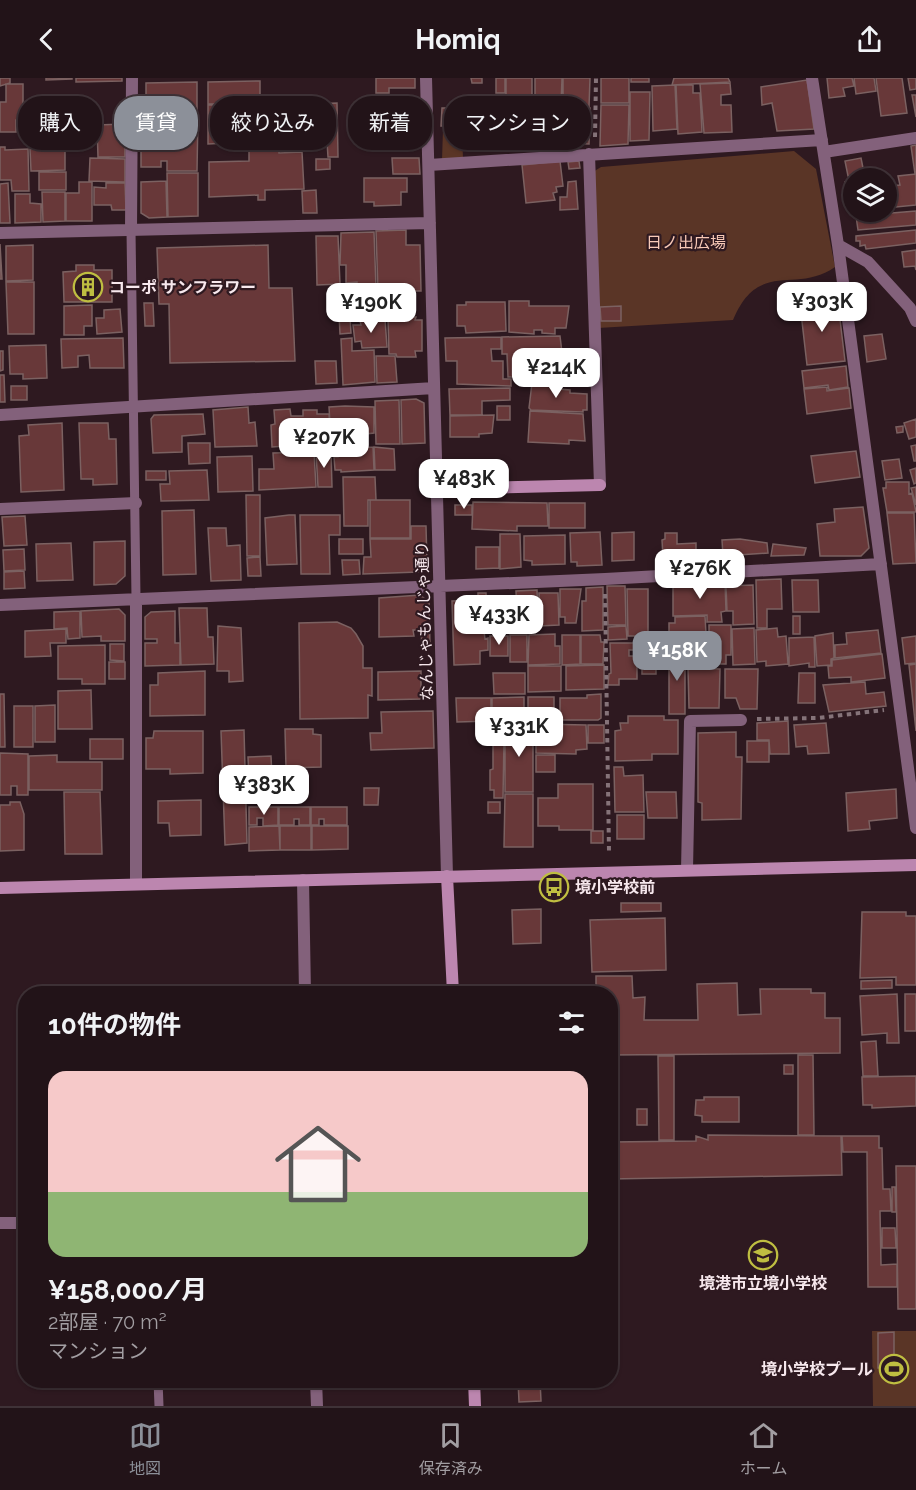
<!DOCTYPE html>
<html lang="ja">
<head>
<meta charset="utf-8">
<style>
  :root { --surface:#221318; --page:#2a1c21; --text:#f1f3f6; --muted:#a29ea2; --line:#3f3237; --accent:#8c9099 }
  body { margin:0; font-family:Raleway,"Noto Sans JP",sans-serif; background:var(--page); color:var(--text); height:100vh; display:flex; flex-direction:column; font-size:22px; white-space:nowrap }
  * { box-sizing:border-box; margin:0 }
  p { font-size:20px; color:var(--muted) }
  .icon { flex:none; width:33px; height:33px; fill:none; stroke:currentColor; stroke-width:2; stroke-linecap:round; stroke-linejoin:round }
  .map { position:relative; flex:1; overflow:hidden }
  .sheet { position:absolute; left:18px; top:908px; width:600px; height:402px; display:flex; flex-direction:column; background:var(--surface); border-radius:24px; box-shadow:0 2px 4px #0004,0 0 0 2px var(--line) }
  .sheet>* { flex:none }
  .top-card { position:absolute; left:18px; top:18px; width:600px; height:54px; display:flex; gap:12px }
  .tools { position:absolute; left:843px; top:90px; display:grid; gap:12px }
  .tools a { display:grid; place-items:center; width:54px; height:54px; border-radius:50%; background:var(--surface); box-shadow:0 2px 4px #0004,0 0 0 2px var(--line); font-size:30px }
  .price { position:absolute; translate:-50% -51px; padding:0 14px; border-radius:12px; background:#fff; color:#222; font-size:20px; line-height:39px; filter:drop-shadow(0 2px 3px #0008) }
  .price::after { content:''; position:absolute; left:50%; top:36px; width:18px; height:14px; margin-left:-9px; background:inherit; clip-path:polygon(0 0,100% 0,50% 100%) }
  .price.current { background:var(--accent); color:#fff }
  ul { padding:0; list-style:none }
  li { display:grid; align-content:center; gap:12px; height:318px; padding:0 30px }
  li+li { border-top:2px solid var(--line) }
  li span { display:grid; place-items:center; height:186px; border-radius:18px; color:#555 }
  li>.icon { margin-inline-start:auto }
  span .icon { width:108px; height:108px; fill:#fffc; stroke-width:1 }
  li b { font-size:26px }
  h2 { display:flex; justify-content:space-between; align-items:center; height:72px; padding:0 30px; font-size:26px }
  .pill { padding:0 21px; border-radius:24px; background:var(--surface); box-shadow:0 2px 4px #0004,0 0 0 2px var(--line); font-size:21px; line-height:54px }
  .pill.current { background:var(--accent); color:#fff }
  header { display:flex; justify-content:space-between; align-items:center; height:78px; padding:0 30px; background:var(--surface); font-size:27px; font-weight:700 }
  .dock { display:flex; justify-content:space-around; align-items:center; height:84px; border-top:2px solid var(--line); background:var(--surface); font-size:16px; color:var(--muted) }
  .dock a { display:grid; justify-items:center; gap:3px }
  .dock .current { color:var(--accent) }
  .map>svg:first-child { display:block }
</style>
</head>
<body>
<header><svg class="icon" aria-label="back" viewBox="0 0 24 24"><path d="M15 5l-7 7 7 7"/></svg>Homiq<svg class="icon" aria-label="share" viewBox="0 0 24 24"><path d="M12 15V3M7 8l5-5 5 5M5 13v7h14v-7"/></svg></header>
<div class="map">
<svg width="916" height="1328" viewBox="0 0 916 1328">
  <rect width="100%" height="100%" fill="#2e1920"/>
  <!-- green -->
  <path fill="#5a3526" d="M443 51H462L463 81 442 82Z
    M794 73 816 91 835 189C795 217 759 180 733 242L598 250 593 94 601 89Z
    M872 1253H916V1328H873Z"/>
  <!-- building -->
  <path fill="#683839" stroke="#7b6161" stroke-width="1.5" d="M0 0H10V5L0 8Z
    M46 0H72V1L46 2Z
    M76 0H122V3L76 4Z
    M376 0H415V10H389V15H376Z
    M471 0H482V5H472Z
    M496 0H505V15H496Z
    M506 0H532V20H506Z
    M535 0H562L561 28H535Z
    M563 0H590L589 29 563 28Z
    M601 0H629V25H601Z
    M631 0H649V4H631Z
    M674 0H728L730 4 672 7Z
    M827 0H852L854 8 843 10 845 18 829 20Z
    M854 0H874L876 13 856 16Z
    M876 0H902L907 35 881 38Z
    M908 0H916V11L910 12Z
    M807 2 814 51 777 53 772 25 762 27 761 9Z
    M260 3V22L245 23V26H208V4Z
    M197 4V34L146 35V5Z
    M730 5 731 16 721 17V27H731L732 54 704 55 700 6Z
    M6 6H23V42H16V54H0V24H6Z
    M675 7 677 51 653 53 652 8Z
    M676 7H693V15H700L702 54 678 56Z
    M630 14H650L649 62 630 63Z
    M912 17H916V39Z
    M302 21V37H294V45L265 46V42H247V24Z
    M337 25 338 79H328L327 63 306 64V38H313V26Z
    M208 27H220V42H264V55H247V64L208 66Z
    M601 27H629L628 66 600 68Z
    M535 29 566 30 565 70 534 69Z
    M442 30H462V48H441Z
    M567 30H590L589 66 566 65Z
    M183 37H198L197 93H167V83H161V89H141V45L184 44Z
    M125 46V79H98L97 47Z
    M45 47 65 48V92L31 93 30 71H40V66H46Z
    M88 48H94V60H88Z
    M489 49 491 73H475L474 50Z
    M278 55 279 75 302 74 304 111 265 112V122H258V117L209 119V84L249 83V56Z
    M916 67V95L915 96 911 68Z
    M0 69H5V72L28 71 29 113H12L11 102H0Z
    M90 80 125 81V104L89 103Z
    M392 80H419L420 96H393Z
    M861 80 864 95 848 98 845 83Z
    M316 81H330V91L316 92Z
    M560 83 563 108 556 109 557 114 553 115 555 122 526 125 522 87Z
    M579 83 580 90 569 91 568 84Z
    M39 94H66V112H39Z
    M167 95H198V138L168 139Z
    M916 96V127L886 130V108L900 107 898 98Z
    M364 100H407V114H401V127L374 128V124H364Z
    M166 103 167 139 149 140 141 135V104Z
    M576 103 578 131 560 132V119H567L568 104Z
    M854 103V134H857L849 135 845 104Z
    M79 104H92V143H66V115H79Z
    M8 105 10 145H0V106Z
    M106 105H125L126 132H112L111 127H94V109L106 110Z
    M316 112 317 135H303L302 113Z
    M42 114H65V143L43 144Z
    M15 116H30V125L41 126V144L15 145Z
    M916 133V147L858 152 856 138Z
    M406 152V167H420L421 213H378L376 153Z
    M916 152V165L866 171 865 167 860 168V163H856V158Z
    M374 154 376 210 357 211V204L346 205V187H340L341 155Z
    M316 158H338L340 206 317 207Z
    M0 166 2 201H0Z
    M33 167V202L6 203V168Z
    M268 167 269 210H292L295 283 170 285 169 226H159L157 170Z
    M916 172V192L915 188 904 189 902 174Z
    M76 187H94V192H112V224H64L63 194 76 193Z
    M6 204H34V256H8Z
    M384 216 385 238 350 240 351 255 340 256 338 217Z
    M509 223H529V228H569L566 250H555V256L542 255V252H534V256L509 254Z
    M466 224H505L506 253 466 255 465 248H457V227H466Z
    M144 225H153L154 248H145Z
    M838 225 845 283 807 287 800 226Z
    M92 227V248H84V257H64V228Z
    M621 228V243H601L600 229Z
    M120 231 122 254 97 256 96 240H104V232Z
    M416 239 415 242H422V273H415L416 279H397L396 276H389L388 240Z
    M385 241 387 269 362 270 361 263 355 264 353 247H361L360 243Z
    M882 256 886 281 867 284 864 258Z
    M560 258 565 299H508L507 276H502V259Z
    M501 259V271H491L492 283H503V301H511V308L457 306V283H446L445 260Z
    M123 260 124 290H90L89 277 78 278V289L62 290 61 261Z
    M352 260V273L374 272 375 304 343 307 341 261Z
    M46 267 47 300 23 301V296H10L9 268Z
    M0 273H3V292L0 293Z
    M376 278H395L397 304 377 305Z
    M315 283H336L337 305 316 306Z
    M568 283H584V294L569 295Z
    M846 288 848 309 829 312 828 307 804 310 802 293Z
    M573 296H584V307H573Z
    M0 297H4L5 324H0Z
    M532 305 560 306 559 311 570 312V315L587 316V332H583V334L531 332 529 330Z
    M11 308H27V322H11Z
    M827 309V313L849 310 851 330 807 336 804 311Z
    M510 310V322L482 323V337H450L449 311Z
    M416 321 424 325 425 365 402 366 401 322Z
    M399 322 400 366H376L375 323Z
    M345 328 374 329V355L339 359 342 344 330 345 329 329Z
    M497 328H510V342H497Z
    M248 329 249 345 255 344 257 368 215 369 213 332Z
    M290 331 291 338H303V332H317V336H329L331 372 286 373V368L272 369 271 347 275 346 274 332Z
    M530 333 583 336 585 363 569 362V366L528 364Z
    M203 336 205 356 182 358V374L153 375 151 341 154 337Z
    M494 337 492 355 479 356V359H450V338Z
    M916 341V359L909 361 904 345Z
    M62 345 64 412 21 414 19 358 29 357 28 347Z
    M79 345H108L109 361H116L117 406 93 407V401H81Z
    M903 348V354L897 355 896 349Z
    M188 365H210V385L189 386Z
    M916 367V383H914L911 368Z
    M373 369 374 392 341 394V392H335L334 379H338V371Z
    M374 369 394 371 395 392H375Z
    M331 373 332 409H318L316 374Z
    M856 373 860 399 815 405 811 378Z
    M314 374 316 409 259 412V391H274L273 375Z
    M252 378 253 413 218 414 217 379Z
    M899 381 902 400 885 402 882 383Z
    M916 390V405L914 406 910 392Z
    M207 392 209 422 161 423 160 406H170L169 393Z
    M146 393H166V402H146Z
    M343 399H375L376 422H368V448H344Z
    M886 404H909V416L912 415 916 434H887L883 410H886Z
    M916 409V427L911 410Z
    M246 417H260V478H247Z
    M370 422H410V460H370Z
    M473 424 547 425 548 448H517V453L472 451Z
    M549 425H585V450H549Z
    M455 427H472V437H455Z
    M863 429 869 470 861 478H820L817 446 835 444 834 431Z
    M194 432 196 496 163 497 162 433Z
    M887 435H914L916 485 893 486Z
    M289 437H295L297 486 267 487 265 440Z
    M300 437H340V457H329L330 496H301Z
    M25 438 27 467 4 468 2 439Z
    M411 448H426L427 485 419 494 363 496 364 479H371L370 461H411Z
    M208 450H226L227 468 240 467 241 502 211 503Z
    M600 454 602 487 577 488V484H571L570 455Z
    M634 454V482L612 483V455Z
    M665 455H677V466L696 465V478L663 479 662 462 665 461Z
    M500 456H520L521 489 500 491Z
    M565 457V486L532 487V483L524 482V458Z
    M339 461H363V476H339Z
    M740 461 767 465 768 475 723 478 722 462Z
    M125 463V498L116 506 94 507V464Z
    M71 465 73 502 37 503 36 466Z
    M773 466 806 470 804 477 771 478Z
    M476 469H499V490L476 491Z
    M24 471 25 492 4 493 3 472Z
    M260 479 261 498H248L247 480Z
    M342 482H359L360 496 343 497Z
    M24 493 25 510 4 511V494Z
    M781 501 782 531H767V550H757L756 502Z
    M792 502H818L819 534H793Z
    M725 504 726 533 721 534 722 544H707V537L673 538V506Z
    M753 507 754 546 733 547V533H727L726 508Z
    M607 508H625L626 547H608Z
    M603 509V552L582 553V523H586V510Z
    M560 511H581L576 545H565V539H560Z
    M627 511H648V558H628Z
    M537 512 538 540 517 542 516 513Z
    M478 515H486L488 553H484L485 561 488 560V572L480 573V586L454 587 452 523 478 522Z
    M539 515H558L559 547 539 548Z
    M420 517 429 524 430 568H422L421 552H413L414 558 379 559V520Z
    M513 527 514 552 489 553 488 528Z
    M179 530H207L208 559H213L214 586 181 587Z
    M119 531 125 537V563H101V558L82 559 81 533Z
    M80 533V560L68 561 67 550 54 551V534Z
    M175 533V565H180V587L145 588V565H157V561H145V539L151 534Z
    M705 538 707 574 669 571V545H675V539Z
    M793 538H800V556H793Z
    M337 544 351 550 356 556 363 568V590H372V618L368 617V640L300 641 299 545Z
    M709 547H731V577H726V586H709Z
    M218 548 241 550 243 603 229 604V593H217Z
    M626 548 627 561 608 562V549Z
    M754 550 755 586 733 587 732 551Z
    M777 550 778 559 786 558 788 586 766 588V583L757 584 756 552Z
    M66 551V565H50L51 578 25 579V553Z
    M878 552 881 575 835 580V567L847 566 846 555Z
    M833 555 834 580 831 581V587L817 588 815 558Z
    M555 556V568H560V586L528 587 529 557Z
    M510 557H527V584H510Z
    M562 557H580V586L562 587Z
    M581 557H600L601 564H604L603 586H581Z
    M490 558H508V578H490Z
    M916 558V585L905 586 902 560Z
    M814 559 815 589H809V585L789 588V560Z
    M610 565H635L636 572H629V578H637V601H619V607H608L609 596 611 595Z
    M665 565 663 578H648V566Z
    M110 566H124V583L110 582Z
    M105 567V606H82V601H58V568Z
    M669 572 685 573V636H669Z
    M882 576 885 600 851 604V599L829 600 828 588H832V582Z
    M647 583H656V596H642V586H647Z
    M109 584H125V601H109Z
    M916 586V653L909 587Z
    M604 587V611L566 612V588Z
    M528 588H561V613L528 614Z
    M688 590 720 591 719 630H689Z
    M725 591H758L757 631H740L736 620H725Z
    M205 593V637L150 638V607H158V595Z
    M421 593V621L378 622V594Z
    M493 595H525V616H494Z
    M799 595H815V625H798Z
    M865 604 866 616 884 614 886 628 829 634 823 607Z
    M91 612 92 651H58V613Z
    M0 616H4L5 669H0Z
    M601 616V640L598 642H560V620H587V617Z
    M524 619V642L492 643V620Z
    M528 619H554V643H528Z
    M456 620H491V643L457 644Z
    M55 627V664H35V628Z
    M14 628H33V669H14Z
    M433 633 434 670 371 672 370 655H382L381 634Z
    M628 638H664V642H678V676H652V682L615 683V653L621 652 620 645H628Z
    M788 643 789 676H770L769 662H757V645Z
    M826 645 829 675 808 676 807 668 796 669 794 647Z
    M505 646H533V714H505Z
    M536 646 586 647 587 671 576 672V676L536 675Z
    M588 647H604V665H588Z
    M285 651H313V656L321 657V689L286 690Z
    M244 652 247 765 225 767 221 653Z
    M154 653H203V695L170 696V691H146V660H153Z
    M736 654V679H742L741 741 702 742V725L698 724V655Z
    M90 661H123V681H90Z
    M493 661H504L503 720H494V712H490V692L493 691Z
    M747 663H769V684H747Z
    M0 675 28 676V717H17V708H11V717H0Z
    M57 677V684H102V712H29V678Z
    M536 677H555V694H536Z
    M271 678 273 720 250 721 248 679Z
    M614 689H623L624 698 643 697 644 734H615Z
    M292 706 293 719H274V707Z
    M558 706H593V752H559V748H538V720H558Z
    M364 710H379L378 727H364Z
    M896 711 897 740 869 743 870 751 848 753 846 715Z
    M64 714H100L102 776H65Z
    M646 714H676L677 740H648Z
    M505 716H533V769H504Z
    M201 722V757L170 758 169 745H158V723Z
    M10 724H20L24 736V772L0 773V727H10Z
    M488 724H500V735H488Z
    M249 729H278V747L263 748V740H257V747H249Z
    M279 729H310V747H299V741H294V747H279Z
    M311 729H347V747H324V741H319V747H311Z
    M617 737H644V761H617Z
    M279 748 280 772 249 773V749Z
    M280 748H311V772H280Z
    M312 748H348V771L312 772Z
    M591 753H603V765H591Z
    M621 825H661V833L621 834Z
    M541 831V865L513 866 512 832Z
    M862 834H906V838H916V907H896V899L860 900Z
    M665 840 666 892 592 894 590 842Z
    M596 898H632L633 920 645 919 644 942H698L697 906 737 905 738 937 761 936 760 911H811V915H825V940H840V975L610 977V915H596Z
    M892 902V910L861 911V903Z
    M897 916 899 965H887V955L862 957 860 918Z
    M905 916H916V953H905Z
    M876 963 878 998H863L861 964Z
    M798 977H813L814 1057H798Z
    M658 978H674V1062H659Z
    M784 987H793V996H784Z
    M916 998V1028L872 1030V1027H863L862 999Z
    M610 1004H616L615 1017 610 1016Z
    M704 1019H739V1044H702V1038L695 1037 696 1022H704Z
    M610 1020H618V1049H613V1040H610Z
    M637 1031H647V1047H637Z
    M708 1057 841 1058 842 1097 610 1101V1064L696 1063V1058L708 1062Z
    M842 1058H879V1070H882L883 1111H890L891 1133H880L881 1187 897 1186V1209H868L867 1074H843Z
    M896 1088H916V1231H898Z
    M892 1109H895L896 1134H892Z
    M882 1150H895L896 1170H882Z
    M894 1254V1289L878 1290V1255Z
    M518 1302H540L541 1323 519 1324Z"/>
  <g fill="none" stroke-linecap="round" stroke-linejoin="round">
    <!-- path -->
    <path stroke="#857379" stroke-width="4" stroke-dasharray="4.5 4.5" stroke-linecap="butt" d="M595 59 596 0
      M605 516 609 773
      M757 641 818 640 884 632"/>
    <!-- lane -->
    <path stroke="#83617b" stroke-width="9" d="M131 152 136 520
      M158 1302 159 1328"/>
    <!-- street -->
    <path stroke="#83617b" stroke-width="12" d="M426 0 447 798
      M812 0 838 167 916 750
      M824 74 916 60
      M589 76 600 407
      M429 87 822 62
      M131 152 132 0
      M0 155 430 145
      M838 167 868 184 910 230 916 243
      M0 337 434 310
      M0 431 136 425
      M0 527 605 501 881 486
      M687 792 690 643 741 642
      M303 802 305 915
      M136 806V520
      M0 1145H26
      M316 1302 317 1328"/>
    <!-- secondary -->
    <path stroke="#bc86af" stroke-width="12" d="M436 411 600 407
      M447 798 453 915
      M0 810 916 787
      M474 1302 475 1328"/>
  </g>
  <!-- icons -->
  <defs>
    <g id="building-ring" transform="scale(1.5)"><circle r="9.5" fill="#2e1920" stroke="#bfbe41" stroke-width="1.5"/><path d="M-4-6H4V6H1V3H-1V6H-4ZM-2.5-4.3h1.7v1.8h-1.7ZM.8-4.3h1.7v1.8H.8ZM-2.5-1h1.7V.8h-1.7ZM.8-1h1.7V.8H.8Z" fill="#bfbe41"/></g>
    <g id="bus-ring" transform="scale(1.5)"><circle r="9.5" fill="#2e1920" stroke="#bfbe41" stroke-width="1.5"/><path d="M-5-6H5V4H4V6H2V4H-2V6H-4V4H-5ZM-3.5-4V0h7V-4ZM-3.5 1.2v1.5H-2V1.2ZM2 1.2v1.5H3.5V1.2Z" fill="#bfbe41"/></g>
    <g id="school-ring" transform="scale(1.5)"><circle r="9.5" fill="#2e1920" stroke="#bfbe41" stroke-width="1.5"/><path d="M0-5L7-2L0 1L-7-2ZM-4 1L0 2.5L4 1V4Q0 6-4 4Z" fill="#bfbe41"/></g>
    <g id="stadium-ring" transform="scale(1.5)"><circle r="9.5" fill="#2e1920" stroke="#bfbe41" stroke-width="1.5"/><path d="M0-5a6.5 5 0 1 0 0 10a6.5 5 0 1 0 0-10ZM-3.5-1.8h7v3.6h-7Z" fill="#bfbe41"/></g>
  </defs>
  <g fill-rule="evenodd">
    <use href="#building-ring" x="88" y="209"/>
    <use href="#bus-ring" x="554" y="809"/>
    <use href="#school-ring" x="763" y="1177"/>
    <use href="#stadium-ring" x="894" y="1291"/>
  </g>
  <g text-anchor="middle" stroke-width="4.5" stroke-linejoin="round" paint-order="stroke">
    <!-- park labels -->
    <g font-size="16" fill="#f8c9b7" stroke="#2e1920">
      <text x="686" y="170">日ノ出広場</text>
    </g>
    <!-- poi labels -->
    <g font-size="16" font-weight="bold" fill="#f7e8ed" stroke="#2e1920" text-anchor="start">
      <text x="109" y="215">コーポ サンフラワー</text>
      <text x="575" y="815">境小学校前</text>
      <text x="763" y="1211" text-anchor="middle">境港市立境小学校</text>
      <text x="873" y="1297" text-anchor="end">境小学校プール</text>
    </g>
    <!-- street labels -->
    <g font-size="16" fill="#f7e8ed" stroke="#2e1920">
      <text transform="translate(424 543) rotate(-92)" y="6">なんじゃもんじゃ通り</text>
    </g>
  </g>
</svg>
<div class="tools">
<a><svg class="icon" aria-label="layers" viewBox="0 0 24 24"><path d="M12 4l9 5-9 5-9-5zM3 14l9 5 9-5"/></svg></a>
</div>
<b class="price" style="left:822px;top:255px">¥303K</b>
<b class="price" style="left:371px;top:256px">¥190K</b>
<b class="price" style="left:556px;top:321px">¥214K</b>
<b class="price" style="left:324px;top:391px">¥207K</b>
<b class="price" style="left:464px;top:432px">¥483K</b>
<b class="price" style="left:700px;top:522px">¥276K</b>
<b class="price" style="left:499px;top:568px">¥433K</b>
<b class="price current" style="left:677px;top:604px">¥158K</b>
<b class="price" style="left:519px;top:680px">¥331K</b>
<b class="price" style="left:264px;top:738px">¥383K</b>
<div class="top-card">
<a class="pill">購入</a>
<a class="pill current">賃貸</a>
<a class="pill">絞り込み</a>
<a class="pill">新着</a>
<a class="pill">マンション</a>
</div>
<section class="sheet">
<h2>10件の物件<svg class="icon" aria-label="filters" viewBox="0 0 24 24"><path d="M4 7h16M4 17h16"/><circle cx="9" cy="7" r="2"/><circle cx="15" cy="17" r="2"/></svg></h2>
<ul>
<li><span style="background:linear-gradient(#f6c9c9 65%,#8fb573 0)"><svg class="icon" aria-label="home" viewBox="0 0 24 24"><path d="M3 11l9-7 9 7M6 9v11h12V9"/></svg></span><div><b>¥158,000/月</b><p>2部屋 · 70 m²</p><p>マンション</p></div></li>
</ul>
</section>
</div>
<nav class="dock">
<a class="current"><svg class="icon" aria-label="map" viewBox="0 0 24 24"><path d="M3 6l6-2 6 2 6-2v14l-6 2-6-2-6 2zM9 4v14M15 6v14"/></svg>地図</a>
<a><svg class="icon" aria-label="saved" viewBox="0 0 24 24"><path d="M7 4h10v16l-5-4-5 4z"/></svg>保存済み</a>
<a><svg class="icon" aria-label="home" viewBox="0 0 24 24"><path d="M3 11l9-7 9 7M6 9v11h12V9"/></svg>ホーム</a>
</nav>
</body>
</html>
